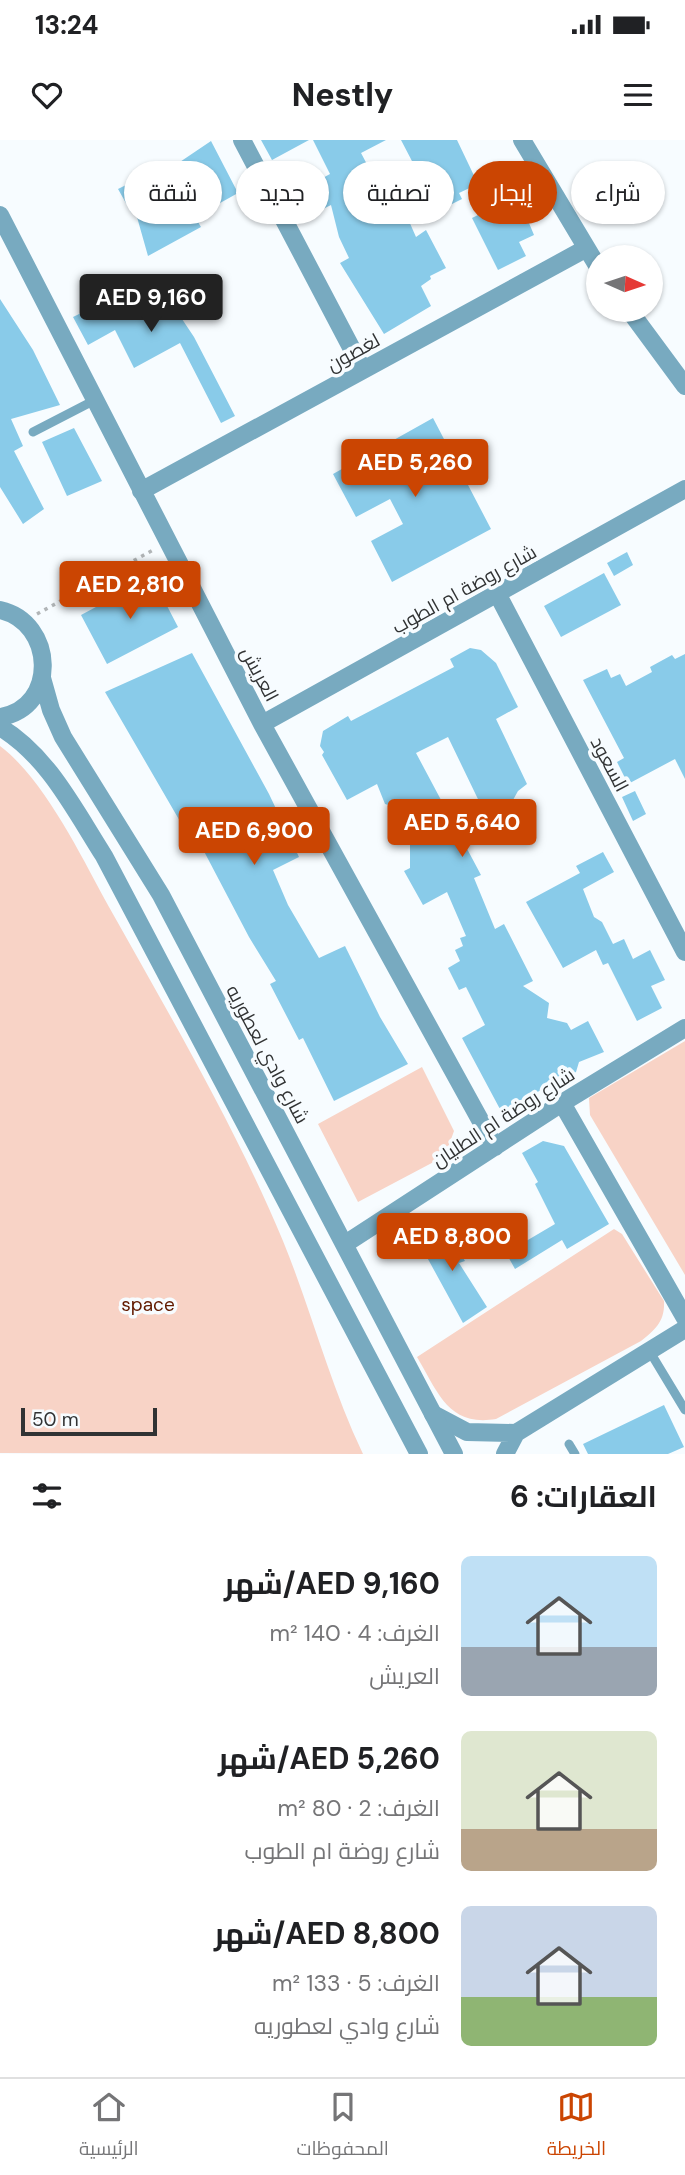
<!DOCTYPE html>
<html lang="ar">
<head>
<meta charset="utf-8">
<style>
  :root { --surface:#fff; --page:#f2f2f2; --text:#202124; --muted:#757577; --line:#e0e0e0; --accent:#cb4502 }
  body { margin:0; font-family:"DM Sans",Cairo,sans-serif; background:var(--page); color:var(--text); direction:rtl; height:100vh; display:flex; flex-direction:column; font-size:26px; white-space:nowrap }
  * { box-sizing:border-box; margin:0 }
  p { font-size:23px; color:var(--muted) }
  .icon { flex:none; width:38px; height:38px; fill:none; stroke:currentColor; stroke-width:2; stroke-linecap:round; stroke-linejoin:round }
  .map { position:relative; height:1314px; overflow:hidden; direction:ltr }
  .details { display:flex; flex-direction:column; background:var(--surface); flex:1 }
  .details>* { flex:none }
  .banner { position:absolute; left:21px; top:21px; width:644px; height:63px; direction:rtl; display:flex; gap:14px }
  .needle { width:46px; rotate:93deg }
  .fabs { position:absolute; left:586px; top:105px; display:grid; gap:14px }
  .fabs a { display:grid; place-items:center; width:77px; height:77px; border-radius:50%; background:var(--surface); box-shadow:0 2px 5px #0004; font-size:35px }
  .scale { position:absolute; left:21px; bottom:18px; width:136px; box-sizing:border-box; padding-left:7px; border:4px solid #313334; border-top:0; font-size:19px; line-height:24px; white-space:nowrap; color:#313334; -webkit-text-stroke:5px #f7fcff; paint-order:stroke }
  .price { position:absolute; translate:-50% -60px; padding:0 16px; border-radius:7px; background:var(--accent); color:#fff; font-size:23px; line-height:46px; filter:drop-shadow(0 2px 4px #0008) }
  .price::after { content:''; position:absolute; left:50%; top:42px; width:21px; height:16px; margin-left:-10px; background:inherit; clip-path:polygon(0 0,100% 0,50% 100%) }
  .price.active { background:#222; color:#fff }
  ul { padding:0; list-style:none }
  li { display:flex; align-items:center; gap:21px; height:175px; padding:0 28px }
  li span { display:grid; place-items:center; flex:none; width:196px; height:140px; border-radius:10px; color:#555 }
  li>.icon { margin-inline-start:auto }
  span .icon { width:84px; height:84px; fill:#fffc; stroke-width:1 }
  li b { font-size:30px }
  h2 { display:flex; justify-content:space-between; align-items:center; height:84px; padding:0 28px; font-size:30px }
  .pill { padding:0 24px; border-radius:32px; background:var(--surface); box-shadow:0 2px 5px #0004; font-size:24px; line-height:63px }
  .pill.active { background:var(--accent); color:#fff }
  .status { display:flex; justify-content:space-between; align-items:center; height:49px; padding:0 35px; background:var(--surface); direction:ltr }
  .status svg { height:19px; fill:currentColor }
  header { display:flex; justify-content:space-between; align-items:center; height:91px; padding:0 28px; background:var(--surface); font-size:32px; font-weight:800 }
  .tab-bar { display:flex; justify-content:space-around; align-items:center; height:98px; border-top:2px solid var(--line); background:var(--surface); font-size:19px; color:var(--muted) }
  .tab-bar a { display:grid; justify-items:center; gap:4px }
  .tab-bar .active { color:var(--accent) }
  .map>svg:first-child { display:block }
</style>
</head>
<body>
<div class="status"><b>13:24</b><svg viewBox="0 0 49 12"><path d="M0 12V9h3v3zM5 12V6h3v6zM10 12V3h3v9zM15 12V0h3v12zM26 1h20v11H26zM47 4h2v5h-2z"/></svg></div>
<header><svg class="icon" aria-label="menu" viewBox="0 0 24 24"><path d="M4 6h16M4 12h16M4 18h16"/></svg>Nestly<svg class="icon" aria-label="heart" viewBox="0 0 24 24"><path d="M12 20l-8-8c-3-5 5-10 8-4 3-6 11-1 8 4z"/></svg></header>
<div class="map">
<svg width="685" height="1314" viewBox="0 0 685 1314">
  <rect width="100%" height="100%" fill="#f7fcff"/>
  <!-- green -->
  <path fill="#f8d3c6" d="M0 606C45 640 82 718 109 767 169 874 236 988 283 1101 312 1172 330 1245 363 1314L0 1313Z
    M685 901V1135L590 975 589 958Z
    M422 927 454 991 445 1016 358 1062 318 984Z
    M614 1089 622 1094 664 1161C665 1181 656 1189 641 1201L496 1279C448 1287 438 1252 417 1217Z"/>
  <!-- building -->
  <path fill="#89cbe9" d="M261 0H309L272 20Z
    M313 0H386L361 13 386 60 397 54 416 97 426 90 446 128 430 136 431 139 421 146 431 166 384 194 340 123 349 118 339 97 331 65 319 71 306 47 330 34Z
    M401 0H457L478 44 459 53 462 59 438 71Z
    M211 1 238 53 195 77 201 87 148 116 135 70 131 72 118 49 166 25 168 30Z
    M522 53 535 80 529 83 534 95 519 102 526 116 498 130 472 78Z
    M154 137 194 197 235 276 221 283 180 203 134 228 115 190 88 205 73 177Z
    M0 159 33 210 60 265 11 279 23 306 14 311 44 369 23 384 0 347Z
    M433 278 491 389 392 442 371 401 403 384 390 359 356 377 333 334Z
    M74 288 102 341 67 356 42 302Z
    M627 412 633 425 614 436 607 423Z
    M604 433 621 465 561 497 544 466Z
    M152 437 178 487 107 524 81 475Z
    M470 508 481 510 496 523 518 567 496 579 527 644 518 651 508 669 510 673 490 684 448 597 416 613 481 735 474 738 495 789 504 784 533 841 523 846 549 863 547 878 567 883 571 890 588 881 604 912 579 922 576 932 501 971 462 898 485 885 466 847 459 850 448 828 460 821 455 810 463 806 460 798 466 796 447 752 423 765 404 731 410 728V702L404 700 400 683 393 679 392 666 385 664 377 644 347 660 322 615 324 612 320 606 323 591 348 576 351 581 454 527 450 519Z
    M192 513 269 654 299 717 273 730 288 765 319 818 345 806 380 877 408 924 334 961 303 898 299 900 270 844 276 841 249 797 187 679 181 683 105 552Z
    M685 514V639L675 619 628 644 617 622 624 618 583 540 607 529 611 538 620 534 626 546 652 532 650 527 672 515 675 519Z
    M635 651 646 674 633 681 622 657Z
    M603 712 614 732 583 749 594 777 602 782 613 804 624 799 633 819 650 810 665 840 651 846 662 868 637 881 608 823 603 825 596 810 563 828 526 762 580 733 576 726Z
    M543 1001 564 1006 609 1084 567 1109 562 1100 515 1129 506 1113 555 1084 535 1044 538 1042 522 1013Z
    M443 1085 465 1121 459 1123 487 1167 463 1183 417 1099Z
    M664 1265 684 1307 668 1314H588L583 1304Z"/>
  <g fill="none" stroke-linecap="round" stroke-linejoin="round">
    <!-- path -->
    <path stroke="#b1b5b7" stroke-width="3.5" stroke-dasharray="3.5 5" stroke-linecap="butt" d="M37 474 153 410"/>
    <!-- service -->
    <path stroke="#78aac0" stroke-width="9" d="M33 292 95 260
      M650 1212 685 1270
      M569 1304 575 1314"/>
    <!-- minor -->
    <path stroke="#78aac0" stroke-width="18" d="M242 0 363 230
      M522 0 598 127
      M0 75 262 584 495 1007
      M629 170 685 246
      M141 351 585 109
      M498 455 685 812
      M262 584 685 349
      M562 963 685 1178
      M345 1104 562 963 685 888
      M433 1274 467 1292 516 1293
      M505 1314 516 1293 685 1189"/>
    <!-- tertiary -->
    <path stroke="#78aac0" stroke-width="18" d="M0 470C55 482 59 568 0 577
      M42 538 51 570 63 597 161 755 454 1314
      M0 587C48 616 74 669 104 716L419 1314"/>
  </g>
  <g text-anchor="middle" stroke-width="7" stroke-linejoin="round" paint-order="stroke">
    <!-- street labels -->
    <g font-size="19" fill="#313334" stroke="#f7fcff">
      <text transform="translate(353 212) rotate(-29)" y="7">لغصون</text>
      <text transform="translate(464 449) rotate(-29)" y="7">شارع روضة ام الطوب</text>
      <text transform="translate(260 534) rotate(62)" y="7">العريش</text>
      <text transform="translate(610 624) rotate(62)" y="7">السعود</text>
      <text transform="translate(268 914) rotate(62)" y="7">شارع وادي لعطوريه</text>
      <text transform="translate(503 977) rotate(-33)" y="7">شارع روضة ام الطليان</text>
    </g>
    <!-- park labels -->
    <g font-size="19" fill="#621b00" stroke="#f7fcff">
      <text x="148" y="1171">space</text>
    </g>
  </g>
</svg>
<div class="fabs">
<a><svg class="needle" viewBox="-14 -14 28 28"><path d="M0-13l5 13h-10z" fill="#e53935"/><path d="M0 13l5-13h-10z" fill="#757577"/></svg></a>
</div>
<div class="scale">50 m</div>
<b class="price active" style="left:151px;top:194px">AED 9,160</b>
<b class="price" style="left:415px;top:359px">AED 5,260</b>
<b class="price" style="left:130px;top:481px">AED 2,810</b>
<b class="price" style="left:462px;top:719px">AED 5,640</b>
<b class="price" style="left:254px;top:727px">AED 6,900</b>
<b class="price" style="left:452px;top:1133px">AED 8,800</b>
<div class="banner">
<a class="pill">شراء</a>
<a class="pill active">إيجار</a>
<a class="pill">تصفية</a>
<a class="pill">جديد</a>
<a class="pill">شقة</a>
</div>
</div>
<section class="details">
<h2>العقارات: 6<svg class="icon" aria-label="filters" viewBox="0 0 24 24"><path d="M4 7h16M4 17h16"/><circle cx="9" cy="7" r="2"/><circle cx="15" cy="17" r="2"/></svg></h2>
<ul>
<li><span style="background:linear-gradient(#bfe0f5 65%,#9aa5b1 0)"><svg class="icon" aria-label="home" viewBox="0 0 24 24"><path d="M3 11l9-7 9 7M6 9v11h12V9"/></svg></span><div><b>AED 9,160/شهر</b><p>الغرف: 4 · 140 m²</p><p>العريش</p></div></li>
<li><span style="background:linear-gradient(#dfe7d0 70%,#b9a48a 0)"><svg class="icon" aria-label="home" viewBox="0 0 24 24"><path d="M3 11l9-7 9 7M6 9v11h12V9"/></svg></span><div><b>AED 5,260/شهر</b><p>الغرف: 2 · 80 m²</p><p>شارع روضة ام الطوب</p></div></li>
<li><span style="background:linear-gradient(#c9d6e8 65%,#8fb573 0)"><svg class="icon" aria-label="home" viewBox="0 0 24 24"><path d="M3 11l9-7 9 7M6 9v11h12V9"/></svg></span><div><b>AED 8,800/شهر</b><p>الغرف: 5 · 133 m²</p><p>شارع وادي لعطوريه</p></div></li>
</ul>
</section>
<nav class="tab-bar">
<a class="active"><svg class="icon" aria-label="map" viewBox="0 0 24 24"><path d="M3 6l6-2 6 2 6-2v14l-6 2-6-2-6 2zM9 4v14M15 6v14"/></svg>الخريطة</a>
<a><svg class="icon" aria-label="saved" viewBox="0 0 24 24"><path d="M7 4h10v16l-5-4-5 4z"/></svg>المحفوظات</a>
<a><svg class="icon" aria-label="home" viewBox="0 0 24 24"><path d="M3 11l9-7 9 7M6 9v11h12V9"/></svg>الرئيسية</a>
</nav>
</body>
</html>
